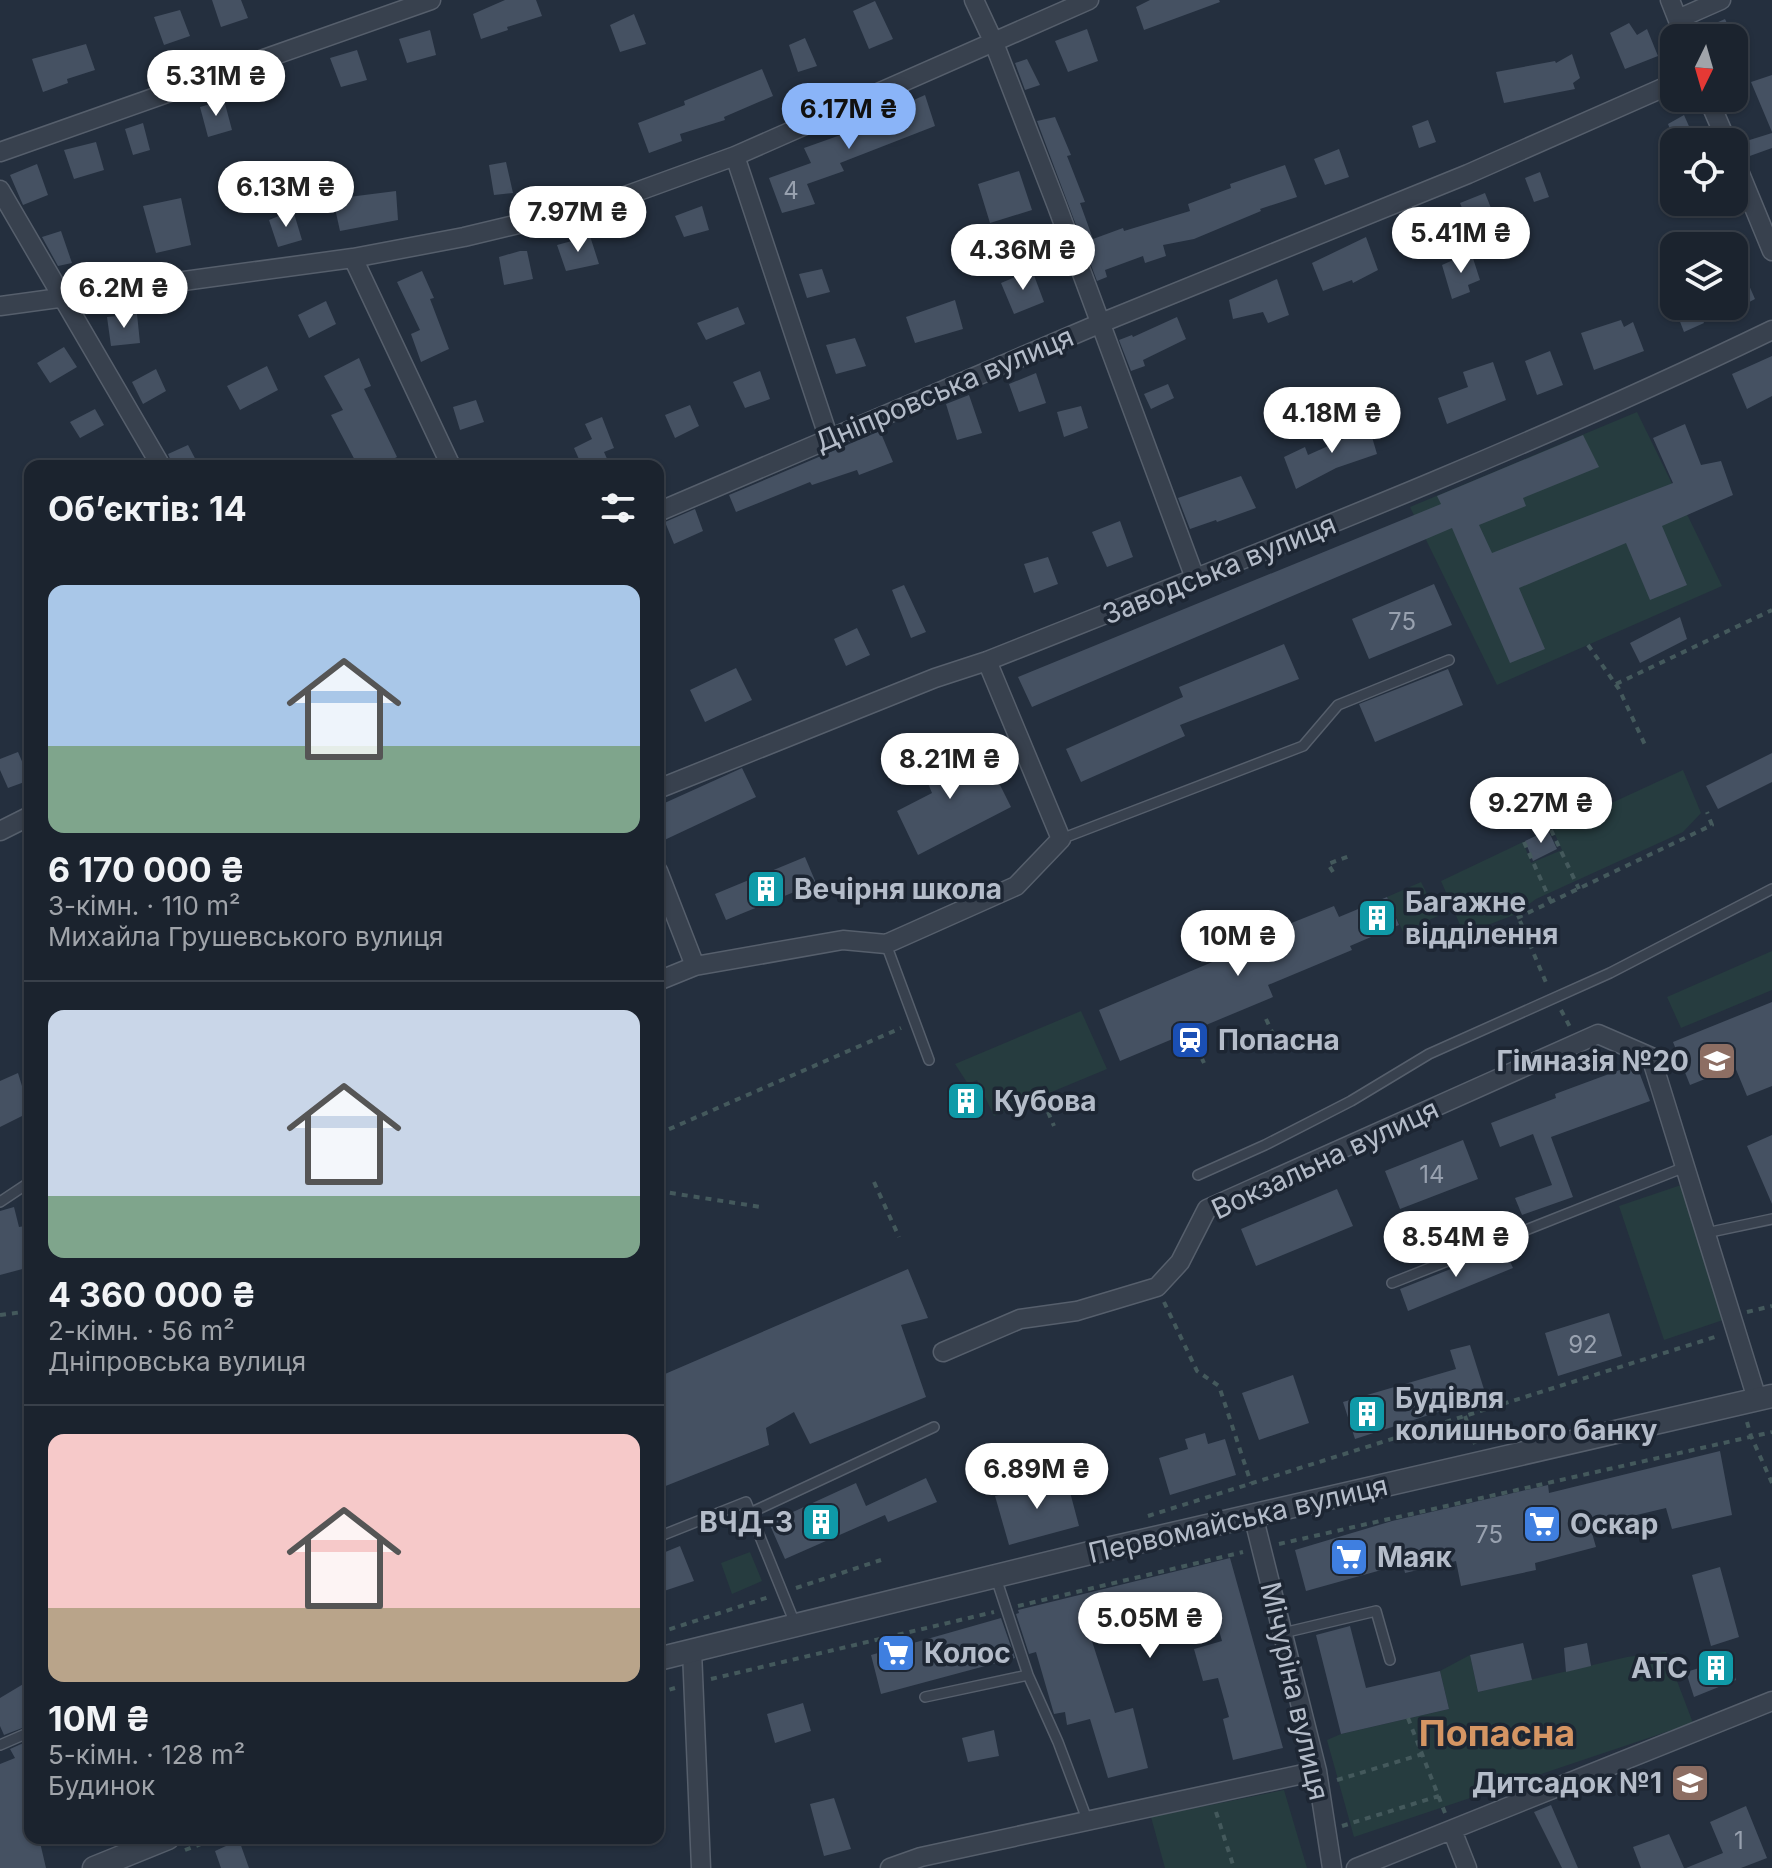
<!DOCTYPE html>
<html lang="uk">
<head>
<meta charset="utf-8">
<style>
  :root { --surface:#1b232e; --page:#282f3a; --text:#f1f3f6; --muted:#a0a4aa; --line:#39404a; --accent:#8ab4f8 }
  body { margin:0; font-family:Inter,sans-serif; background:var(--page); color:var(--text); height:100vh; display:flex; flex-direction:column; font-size:30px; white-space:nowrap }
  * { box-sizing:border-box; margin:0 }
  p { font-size:26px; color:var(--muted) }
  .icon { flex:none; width:44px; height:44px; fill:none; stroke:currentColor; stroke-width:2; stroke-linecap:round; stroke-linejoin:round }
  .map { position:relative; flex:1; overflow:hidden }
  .panel { position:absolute; left:24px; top:460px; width:640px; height:1384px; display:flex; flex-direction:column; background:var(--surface); border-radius:16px; box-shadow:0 2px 6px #0004,0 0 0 2px var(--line) }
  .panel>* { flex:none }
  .needle { width:52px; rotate:185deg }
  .buttons { position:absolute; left:1660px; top:24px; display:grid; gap:16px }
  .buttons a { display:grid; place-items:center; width:88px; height:88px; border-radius:16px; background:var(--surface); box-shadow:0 2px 6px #0004,0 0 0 2px var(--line); font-size:40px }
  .price { position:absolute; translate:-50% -68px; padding:0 18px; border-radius:28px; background:#fff; color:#222; font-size:26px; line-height:52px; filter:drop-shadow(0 2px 4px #0008) }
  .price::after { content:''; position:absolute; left:50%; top:48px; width:24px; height:18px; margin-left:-12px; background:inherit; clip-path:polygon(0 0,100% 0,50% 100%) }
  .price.active { background:var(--accent); color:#111 }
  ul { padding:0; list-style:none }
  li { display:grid; align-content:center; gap:16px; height:424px; padding:0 24px }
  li+li { border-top:2px solid var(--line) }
  li span { display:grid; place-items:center; height:248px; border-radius:16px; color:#555 }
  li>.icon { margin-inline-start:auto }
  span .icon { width:144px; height:144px; fill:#fffc; stroke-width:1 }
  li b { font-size:34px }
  h2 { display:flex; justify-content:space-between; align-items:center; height:96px; padding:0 24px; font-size:34px }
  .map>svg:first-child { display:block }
</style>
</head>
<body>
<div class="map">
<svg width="1772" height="1868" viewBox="0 0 1772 1868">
  <rect width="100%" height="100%" fill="#242f3e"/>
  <!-- green -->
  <path fill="#263c3f" d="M1637 412 1722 586 1497 685 1410 507Z
    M1683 770 1701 813 1683 832 1536 899 1514 915 1464 934 1441 881 1523 842 1531 863 1562 850 1553 830Z
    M1591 786 1597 799 1552 817 1547 804Z
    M1421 882 1438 916 1403 932 1387 897Z
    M1772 951V990L1681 1028 1667 997Z
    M1081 1011 1107 1069 994 1116 977 1080 968 1084 955 1064Z
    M1681 1185 1726 1319 1664 1340 1619 1206Z
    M750 1552 762 1581 732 1594 721 1563Z
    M1666 1652 1693 1723 1354 1837 1327 1740 1341 1734 1449 1709 1440 1671 1470 1655 1478 1692 1627 1657Z
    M1284 1790 1307 1868H1165L1151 1817Z"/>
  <!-- building -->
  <path fill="#455162" d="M212 0H241L248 18 221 27Z
    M505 0H536L542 16 507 27 508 30 481 39 473 14Z
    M1150 0H1219L1220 2 1144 30 1136 7Z
    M875 1 893 39 869 49 853 11Z
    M180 10 190 36 164 45 154 17Z
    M634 14 646 44 620 52 610 25Z
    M1725 19 1734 38H1697L1695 32Z
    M1629 23 1637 35 1647 29 1658 56 1625 69 1610 33Z
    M1087 29 1098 61 1068 72 1055 41Z
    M430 30 436 55 407 63 399 39Z
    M805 38 817 66 798 72 789 45Z
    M86 44 95 70 67 79 68 83 43 92 32 59Z
    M357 50 367 80 341 87 330 58Z
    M1572 54 1580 78 1573 83 1575 89 1504 103 1496 72 1555 61 1556 63Z
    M1027 59 1040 85 1025 90 1015 63Z
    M762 69 773 96 724 117 725 120 680 134 682 141 649 153 638 123 685 105 684 101Z
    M1772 75V132L1751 82Z
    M925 95 935 126 840 163 844 171 807 184 815 204 782 213 769 178 811 163 804 148 849 132 848 129Z
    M224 100 232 130 208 137 200 107Z
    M1684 115 1696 142H1675L1668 124Z
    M1055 117 1071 155 1067 156 1085 202 1080 203 1093 239 1123 228 1124 231 1190 211 1188 204 1231 188 1230 184 1285 165 1297 197 1260 209 1261 211 1194 239 1163 245 1166 256 1145 263 1143 256 1105 270 1107 277 1097 281 1037 121Z
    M1428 120 1436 142 1419 148 1412 126Z
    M143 123 150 150 133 155 125 129Z
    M1772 133V148L1747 157 1740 143Z
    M96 142 104 170 74 179 64 150Z
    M1339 149 1349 177 1325 185 1314 159Z
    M506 162 513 193 494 195 489 165Z
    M37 164 48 195 23 205 10 175Z
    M1019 171 1032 210 990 223 978 184Z
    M1540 172 1549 197 1534 202 1525 178Z
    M396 191 398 220 340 231 333 199Z
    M1485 193 1497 223 1472 233 1460 203Z
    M181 198 191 245 156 253 143 206Z
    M702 206 709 230 684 237 675 216Z
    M293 210 302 240 278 247 269 220Z
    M61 231 72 263 58 266 42 237Z
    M590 236 599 264 566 271 557 245Z
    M1366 237 1378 270 1353 283 1352 280 1323 291 1312 263Z
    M520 251H527L533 279 504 285 499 257Z
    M1734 251 1755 299 1734 310Z
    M1471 252 1480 280 1468 285 1470 292 1452 299 1442 265Z
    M822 269 830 292 807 298 799 274Z
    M1032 270 1044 302 1014 314 1001 283Z
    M422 271 434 298 430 299 449 349 421 362 411 334 420 330 397 282Z
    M1277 279 1289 315 1268 323 1263 312 1233 319 1229 300Z
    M955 300 963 329 915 343 906 317Z
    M326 301 336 324 309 338 298 315Z
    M1674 306H1697L1704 323 1684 332Z
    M738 307 745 324 706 340 697 323Z
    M137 314 140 343 111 346 107 317Z
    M1177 317 1186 339 1143 360 1145 366 1131 371 1119 340 1132 335 1133 337Z
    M1621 320 1624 327 1633 322 1644 351 1594 370 1581 333Z
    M855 338 866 366 836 374 826 345Z
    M64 347 77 367 50 383 37 363Z
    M1550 351 1563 385 1537 395 1525 361Z
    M1772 356V396L1747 409 1732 374Z
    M359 358 371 386 364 389 397 457 379 466H358L331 415 343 410 324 376Z
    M1493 362 1506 400 1447 424 1438 398 1468 387 1463 372Z
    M267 366 278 390 240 410 227 386Z
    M156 369 166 391 143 404 132 382Z
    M760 371 770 399 745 408 733 382Z
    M1036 373 1046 403 1019 412 1009 384Z
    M1168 384 1174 398 1151 409 1144 394Z
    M969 395 982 433 957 440 946 404Z
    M476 400 484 422 460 430 453 407Z
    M690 405 699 426 675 438 665 415Z
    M1081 406 1088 428 1064 437 1057 412Z
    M95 409 104 425 80 438 70 422Z
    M602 417 614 448 604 452 608 461 597 466H582L574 448 592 439 585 424Z
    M1367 420 1377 454 1336 468 1296 489 1284 457 1305 447 1308 455 1344 439 1340 430Z
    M1685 424 1701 465 1721 461 1733 495 1662 526 1687 585 1650 600 1626 543 1519 588 1545 649 1510 663 1452 528 1032 707 1018 677 1441 504 1437 496 1583 435 1599 467 1523 498 1526 506 1479 525 1492 553 1673 483 1653 438Z
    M880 431 893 462 859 475 857 470 812 485 810 482 736 512 729 495Z
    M188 445 199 466H173L168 454Z
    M1241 476 1256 508 1217 522 1216 520 1190 529 1178 498Z
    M695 509 703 531 674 544 665 522Z
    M1120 521 1133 557 1107 567 1092 532Z
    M1048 557 1058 584 1034 593 1024 564Z
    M1434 584 1452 625 1369 659 1352 619Z
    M904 585 926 632 911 638 892 590Z
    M1680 617 1687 639 1640 663 1630 643Z
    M857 628 870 655 846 666 834 639Z
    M1284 644 1299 679 1180 725 1185 736 1081 782 1066 749 1183 697 1179 687Z
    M736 668 752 700 705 722 690 690Z
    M1448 669 1463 705 1375 742 1359 704Z
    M944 740 963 781 992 769 1011 807 918 855 897 811 932 793 915 752Z
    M18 752 30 780 8 788 0 770V759Z
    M1772 753V782L1718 809 1706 786Z
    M742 768 756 797 658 843V806Z
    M1548 830 1557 849 1533 861 1525 841Z
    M805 857 816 883 726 920 715 894Z
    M1387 897 1399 925 1350 946 1352 950 1268 985 1273 997 1120 1061 1099 1010 1276 935 1274 930 1334 906 1339 917Z
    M1772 1002V1086L1747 1096 1735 1067 1690 1085 1673 1042Z
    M1636 1064 1650 1101 1551 1137 1573 1197 1522 1215 1515 1198 1552 1185 1533 1134 1500 1147 1491 1123 1556 1098 1555 1094Z
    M18 1073 30 1112 0 1127V1081Z
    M971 1089 979 1107 961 1114 952 1095Z
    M1772 1135V1204L1747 1146Z
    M1463 1140 1478 1179 1400 1209 1385 1171Z
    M1337 1189 1353 1226 1256 1266 1241 1229Z
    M14 1207 19 1227 30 1225V1267L0 1275V1211Z
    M1504 1248 1513 1268 1408 1311 1400 1289Z
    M908 1269 928 1318 901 1325 926 1397 810 1444 794 1412 766 1428 769 1445 658 1489V1377Z
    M1609 1313 1622 1356 1558 1376 1545 1333Z
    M1470 1345 1488 1402 1467 1407 1466 1403 1355 1439 1343 1402 1456 1369 1450 1350Z
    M1293 1375 1309 1423 1259 1440 1242 1393Z
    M1205 1433 1208 1444 1225 1439 1236 1475 1170 1495 1159 1458 1188 1449 1185 1439Z
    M1720 1451 1732 1515 1672 1529 1666 1508 1590 1526 1596 1547 1535 1563 1536 1570 1461 1586 1456 1561 1405 1573 1403 1564 1306 1591 1295 1550 1392 1521 1548 1485 1549 1493Z
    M1066 1477 1079 1526 1009 1545 995 1496Z
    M926 1478 937 1502 888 1522 885 1515 785 1559 769 1523 856 1483 866 1506Z
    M680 1546 694 1581 658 1593V1555Z
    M1230 1558 1283 1748 1233 1760 1223 1719 1229 1717 1218 1678 1203 1681 1194 1649 1222 1641 1209 1595 1112 1623 1114 1632 1091 1638 1115 1713 1133 1708 1148 1768 1108 1778 1090 1719 1067 1725 1065 1712 1054 1714 1036 1652 1029 1654 1016 1614 1019 1613 1018 1610Z
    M1720 1567 1739 1637 1711 1646 1692 1575Z
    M1001 1618 1015 1658 881 1694 871 1655Z
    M1350 1626 1366 1688 1440 1671 1449 1709 1341 1734 1316 1635Z
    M1523 1643 1532 1680 1478 1692 1470 1655Z
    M1587 1643 1591 1666 1566 1672 1564 1648Z
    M1729 1659 1736 1680 1694 1697 1686 1672Z
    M30 1680V1725L4 1735 0 1726V1698Z
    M803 1703 811 1731 775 1743 767 1714Z
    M994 1730 999 1756 968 1762 962 1738Z
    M30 1740V1791L22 1776 30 1806V1838H39L46 1868H0V1764L15 1758 10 1749Z
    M834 1798 851 1849 824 1856 810 1804Z
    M1551 1805 1578 1868H1562L1534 1812Z
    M1746 1806 1767 1858 1741 1868H1686L1723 1853 1710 1822Z
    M1669 1834 1684 1868H1641L1633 1847Z
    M239 1840 249 1868H221L215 1851Z"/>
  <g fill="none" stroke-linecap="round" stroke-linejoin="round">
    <!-- service casing -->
    <g stroke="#565f6c" stroke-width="12">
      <path id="service" d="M1061 839 1303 746 1338 705 1449 660
        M886 944 929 1060
        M1198 1175 1265 1145 1351 1101 1429 1054 1610 973 1772 889
        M0 1202 30 1182
        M1706 1233 1772 1219
        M1392 1283 1685 1167
        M750 1513 934 1427
        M658 1537 746 1502 796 1626
        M996 1578 1028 1675 1058 1742 1088 1822
        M1283 1633 1376 1611 1390 1660
        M925 1697 1028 1675
        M0 1745 30 1732"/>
    </g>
    <!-- minor casing -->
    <g stroke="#565f6c" stroke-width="21">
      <path id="minor" d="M974 0 994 43 1057 206 1195 578
        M1670 0 1685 38
        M1678 19 1721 0
        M1708 98 1727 142
        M0 152 431 0
        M735 156 829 439
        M1734 159 1772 251
        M0 190 161 466
        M353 258 451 466
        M0 306 353 258 464 237 603 204 735 156 1089 0
        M658 512 1101 323 1468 174 1674 83
        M658 789 935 678 987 661C1251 556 1516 454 1772 330
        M0 831 30 816
        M658 871 695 966
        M658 981 695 966 843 940 886 944 1016 886 1061 839 987 661
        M943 1352 1020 1319 1077 1311 1157 1287 1180 1262 1207 1209 1598 1034 1651 1057 1757 1399
        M1253 1515 1317 1771 1332 1868
        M692 1651 701 1868
        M1452 1830 1467 1868
        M890 1868 921 1857 1317 1771
        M1356 1868 1772 1701"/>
    </g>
    <!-- tertiary casing -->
    <g stroke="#565f6c" stroke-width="25">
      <path id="tertiary" d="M658 1659 1094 1552 1772 1396
        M94 1868 168 1838"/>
    </g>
    <!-- path -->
    <path stroke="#44595c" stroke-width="4" stroke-dasharray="6 6" stroke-linecap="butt" d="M1588 645 1619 689 1646 747
      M1616 684 1772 610
      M1488 797 1494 810
      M1551 830 1579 889
      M1524 842 1551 902
      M1333 872 1328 864 1352 855
      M1517 918 1712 825 1707 812
      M1520 921 1547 985
      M1561 1010 1570 1027
      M1266 1019 1273 1034
      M1197 1048 1204 1063
      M1048 1112 1054 1126
      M658 1134 901 1028
      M874 1182 899 1237
      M658 1191 761 1207
      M1164 1302 1197 1371 1219 1386 1251 1483
      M1747 1312 1772 1306
      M0 1315 30 1311
      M1465 1416 1475 1444
      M1747 1422 1751 1436 1772 1483
      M1148 1516 1718 1336
      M1279 1544 1772 1432
      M796 1588 881 1560
      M1018 1606 1243 1552
      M658 1633 769 1597
      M711 1679 994 1612
      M658 1693 675 1688
      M1408 1718 1445 1813
      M1337 1780 1423 1754
      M1216 1812 1234 1868
      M1342 1826 1439 1796
      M185 1850 217 1838"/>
    <!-- service -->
    <use href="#service" stroke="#38414e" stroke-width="9"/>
    <!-- minor -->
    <use href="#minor" stroke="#38414e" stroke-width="18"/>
    <!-- tertiary -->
    <use href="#tertiary" stroke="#38414e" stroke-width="22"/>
  </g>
  <!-- icons -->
  <defs>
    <g id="building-square" transform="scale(2)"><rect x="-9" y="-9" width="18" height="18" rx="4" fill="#0f9aa8" stroke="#1d2633"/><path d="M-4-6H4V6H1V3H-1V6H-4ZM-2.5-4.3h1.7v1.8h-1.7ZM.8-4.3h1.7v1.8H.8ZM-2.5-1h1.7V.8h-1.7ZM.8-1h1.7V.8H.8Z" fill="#fff"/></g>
    <g id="station-square" transform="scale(2)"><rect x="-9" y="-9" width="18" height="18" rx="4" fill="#1a4fb4" stroke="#1d2633"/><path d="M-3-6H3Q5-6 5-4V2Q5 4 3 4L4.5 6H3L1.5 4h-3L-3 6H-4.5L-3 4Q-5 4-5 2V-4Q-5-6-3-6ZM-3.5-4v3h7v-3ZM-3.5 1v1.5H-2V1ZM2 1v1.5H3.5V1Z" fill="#fff"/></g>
    <g id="school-square" transform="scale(2)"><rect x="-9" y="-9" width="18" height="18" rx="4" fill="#8d6e63" stroke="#1d2633"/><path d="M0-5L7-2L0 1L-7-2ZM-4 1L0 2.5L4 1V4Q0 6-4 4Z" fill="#fff"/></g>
    <g id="supermarket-square" transform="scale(2)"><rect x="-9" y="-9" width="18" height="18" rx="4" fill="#3f7fe0" stroke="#1d2633"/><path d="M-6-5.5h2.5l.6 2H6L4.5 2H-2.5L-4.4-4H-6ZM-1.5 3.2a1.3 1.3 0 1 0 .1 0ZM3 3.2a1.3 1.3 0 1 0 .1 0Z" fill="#fff"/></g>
  </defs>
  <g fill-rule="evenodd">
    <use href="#building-square" x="766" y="889"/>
    <use href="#building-square" x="1377" y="918"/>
    <use href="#station-square" x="1190" y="1040"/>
    <use href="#school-square" x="1717" y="1061"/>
    <use href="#building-square" x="966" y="1101"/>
    <use href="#building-square" x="1367" y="1414"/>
    <use href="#building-square" x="821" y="1522"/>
    <use href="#supermarket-square" x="1542" y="1524"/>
    <use href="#supermarket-square" x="1349" y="1557"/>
    <use href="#supermarket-square" x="896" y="1653"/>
    <use href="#building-square" x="1716" y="1668"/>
    <use href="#school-square" x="1690" y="1783"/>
  </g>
  <g text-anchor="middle" stroke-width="7" stroke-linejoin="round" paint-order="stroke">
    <!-- number labels -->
    <g font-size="24" fill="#98a1af">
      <text x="791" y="199">4</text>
      <text x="1402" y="630">75</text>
      <text x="1432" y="1183">14</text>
      <text x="1583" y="1353">92</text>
      <text x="1489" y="1543">75</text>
      <text x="1739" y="1849">1</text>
    </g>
    <!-- street labels -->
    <g font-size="28" fill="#b4bcc9" stroke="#1d2633">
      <text transform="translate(944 389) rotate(-23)" y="10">Дніпровська вулиця</text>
      <text transform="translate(1219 569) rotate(-22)" y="10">Заводська вулиця</text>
      <text transform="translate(1325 1159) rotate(-25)" y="10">Вокзальна вулиця</text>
      <text transform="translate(1238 1519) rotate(-13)" y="10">Первомайська вулиця</text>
      <text transform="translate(1295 1691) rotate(77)" y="10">Мічуріна вулиця</text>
    </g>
    <!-- poi labels -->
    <g font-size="28" font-weight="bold" fill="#b4bcc9" stroke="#1d2633" text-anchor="start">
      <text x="794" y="899">Вечірня школа</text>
      <text x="1405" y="912">Багажне<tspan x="1405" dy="32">відділення</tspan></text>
      <text x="1218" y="1050">Попасна</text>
      <text x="1689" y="1071" text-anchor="end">Гімназія №20</text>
      <text x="994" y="1111">Кубова</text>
      <text x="1395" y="1408">Будівля<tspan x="1395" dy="32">колишнього банку</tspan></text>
      <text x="793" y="1532" text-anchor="end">ВЧД-3</text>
      <text x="1570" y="1534">Оскар</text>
      <text x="1377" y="1567">Маяк</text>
      <text x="924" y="1663">Колос</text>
      <text x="1688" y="1678" text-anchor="end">АТС</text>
      <text x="1662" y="1793" text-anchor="end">Дитсадок №1</text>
    </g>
    <!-- district labels -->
    <g font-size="36" font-weight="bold" fill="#d59563" stroke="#1d2633">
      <text x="1497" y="1746">Попасна</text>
    </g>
  </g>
</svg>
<div class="buttons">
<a><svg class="needle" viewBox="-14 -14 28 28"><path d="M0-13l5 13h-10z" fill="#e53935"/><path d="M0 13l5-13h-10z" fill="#a0a4aa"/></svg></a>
<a><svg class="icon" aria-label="locate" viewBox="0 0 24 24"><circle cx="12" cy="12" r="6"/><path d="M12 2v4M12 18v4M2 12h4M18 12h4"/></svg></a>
<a><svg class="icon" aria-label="layers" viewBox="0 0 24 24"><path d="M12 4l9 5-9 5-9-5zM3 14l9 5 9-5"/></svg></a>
</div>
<b class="price" style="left:216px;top:118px">5.31M ₴</b>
<b class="price active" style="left:849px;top:151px">6.17M ₴</b>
<b class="price" style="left:286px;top:229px">6.13M ₴</b>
<b class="price" style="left:578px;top:254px">7.97M ₴</b>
<b class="price" style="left:1461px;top:275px">5.41M ₴</b>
<b class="price" style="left:1023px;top:292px">4.36M ₴</b>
<b class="price" style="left:124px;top:330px">6.2M ₴</b>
<b class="price" style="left:1332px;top:455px">4.18M ₴</b>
<b class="price" style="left:950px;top:801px">8.21M ₴</b>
<b class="price" style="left:1541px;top:845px">9.27M ₴</b>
<b class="price" style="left:1238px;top:978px">10M ₴</b>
<b class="price" style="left:1456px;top:1279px">8.54M ₴</b>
<b class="price" style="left:1037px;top:1511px">6.89M ₴</b>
<b class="price" style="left:1150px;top:1660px">5.05M ₴</b>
<section class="panel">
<h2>Об’єктів: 14<svg class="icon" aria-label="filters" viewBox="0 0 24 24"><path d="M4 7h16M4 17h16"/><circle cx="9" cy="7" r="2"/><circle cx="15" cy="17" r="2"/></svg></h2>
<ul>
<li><span style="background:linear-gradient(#a9c7e8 65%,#7fa58c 0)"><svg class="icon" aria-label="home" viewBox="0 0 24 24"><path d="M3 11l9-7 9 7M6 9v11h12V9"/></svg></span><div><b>6 170 000 ₴</b><p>3-кімн. · 110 m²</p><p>Михайла Грушевського вулиця</p></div></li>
<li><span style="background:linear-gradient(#c9d6e8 75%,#7fa58c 0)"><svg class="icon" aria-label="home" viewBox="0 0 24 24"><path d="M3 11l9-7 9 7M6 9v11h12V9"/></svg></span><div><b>4 360 000 ₴</b><p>2-кімн. · 56 m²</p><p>Дніпровська вулиця</p></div></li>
<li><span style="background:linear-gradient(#f6c9c9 70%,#b9a48a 0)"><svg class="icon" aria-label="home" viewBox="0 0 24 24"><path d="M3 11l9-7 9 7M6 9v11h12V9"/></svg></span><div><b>10M ₴</b><p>5-кімн. · 128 m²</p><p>Будинок</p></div></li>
</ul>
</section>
</div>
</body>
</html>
